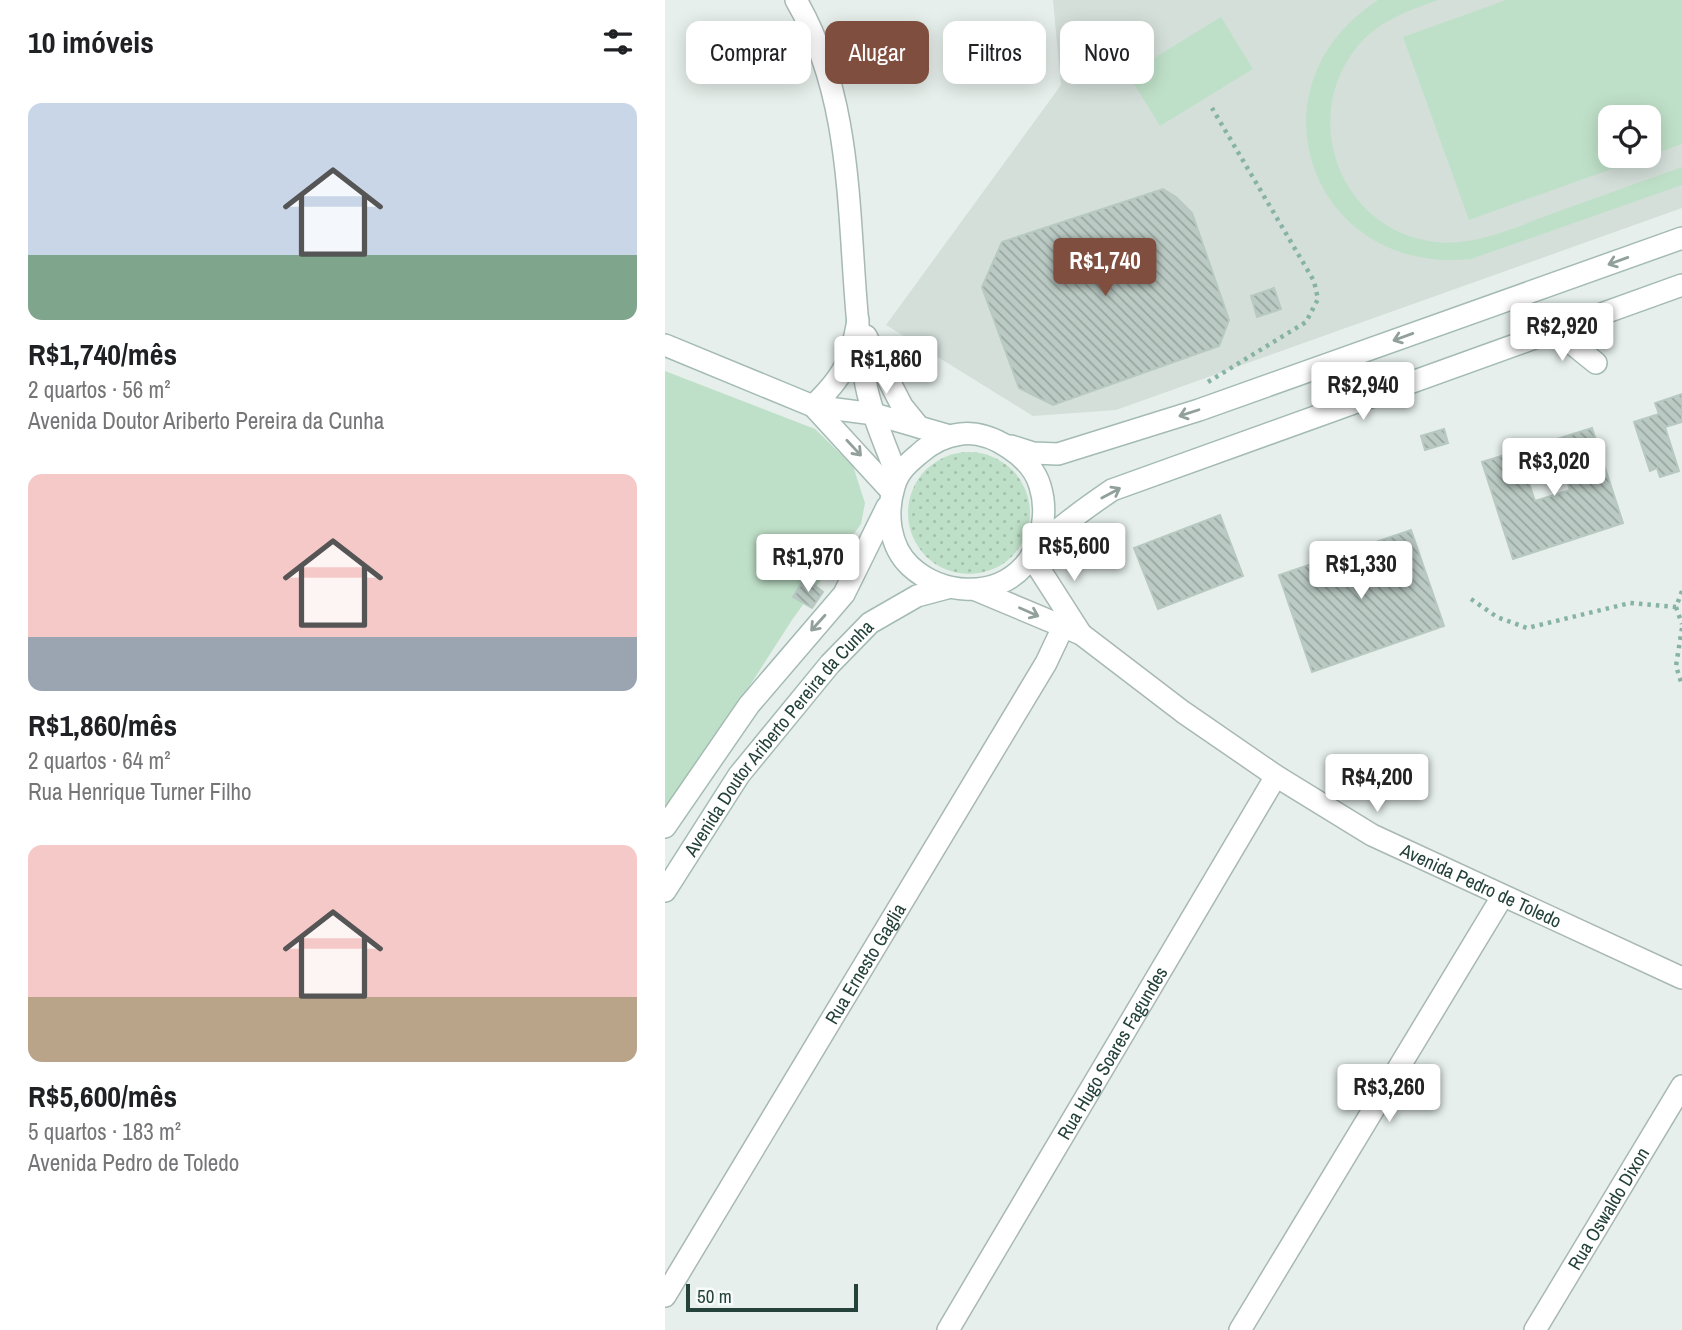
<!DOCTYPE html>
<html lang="pt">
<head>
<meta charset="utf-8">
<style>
  :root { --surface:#fff; --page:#f6f6f6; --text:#202124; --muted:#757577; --accent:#7f4e3f }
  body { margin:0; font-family:"Archivo Narrow",sans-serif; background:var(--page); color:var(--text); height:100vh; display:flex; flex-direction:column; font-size:26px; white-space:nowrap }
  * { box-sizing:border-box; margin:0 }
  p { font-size:23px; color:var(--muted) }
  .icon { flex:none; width:38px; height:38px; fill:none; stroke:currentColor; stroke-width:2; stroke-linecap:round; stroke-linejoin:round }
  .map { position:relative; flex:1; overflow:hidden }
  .drawer { display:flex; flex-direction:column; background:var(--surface); width:665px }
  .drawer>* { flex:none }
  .banner { position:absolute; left:21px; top:21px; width:665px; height:63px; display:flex; gap:14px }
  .tools { position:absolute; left:933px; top:105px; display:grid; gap:14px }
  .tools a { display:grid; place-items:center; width:63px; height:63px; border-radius:14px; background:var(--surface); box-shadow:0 4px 18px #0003; font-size:35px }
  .scale { position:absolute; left:21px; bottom:18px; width:172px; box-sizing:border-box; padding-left:7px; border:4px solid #24423a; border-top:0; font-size:19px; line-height:24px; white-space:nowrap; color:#24423a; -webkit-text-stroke:5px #f7fbf9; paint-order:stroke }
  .price { position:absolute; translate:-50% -60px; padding:0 16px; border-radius:7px; background:#fff; color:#222; font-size:23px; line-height:46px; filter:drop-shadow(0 2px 4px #0008) }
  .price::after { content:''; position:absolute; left:50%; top:42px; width:21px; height:16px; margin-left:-10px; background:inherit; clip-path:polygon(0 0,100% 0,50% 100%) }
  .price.active { background:var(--accent); color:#fff }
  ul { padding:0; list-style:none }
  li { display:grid; align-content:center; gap:14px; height:371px; padding:0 28px }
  li span { display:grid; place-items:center; height:217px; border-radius:14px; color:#555 }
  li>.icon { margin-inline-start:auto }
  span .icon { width:126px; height:126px; fill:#fffc; stroke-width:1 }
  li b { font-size:30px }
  h2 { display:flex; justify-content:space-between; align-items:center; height:84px; padding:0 28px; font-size:30px }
  .tag { padding:0 24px; border-radius:14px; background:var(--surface); box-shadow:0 4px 18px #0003; font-size:24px; line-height:63px }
  .tag.active { background:var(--accent); color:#fff }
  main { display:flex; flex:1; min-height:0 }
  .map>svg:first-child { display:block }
</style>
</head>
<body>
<main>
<section class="drawer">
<h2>10 imóveis<svg class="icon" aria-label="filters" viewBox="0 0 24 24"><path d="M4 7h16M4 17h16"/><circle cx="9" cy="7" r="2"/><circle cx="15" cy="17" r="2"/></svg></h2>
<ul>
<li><span style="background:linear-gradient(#c9d6e8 70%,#7fa58c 0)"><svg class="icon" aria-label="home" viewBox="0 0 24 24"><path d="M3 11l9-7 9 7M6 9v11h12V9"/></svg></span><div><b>R$1,740/mês</b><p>2 quartos · 56 m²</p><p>Avenida Doutor Ariberto Pereira da Cunha</p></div></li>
<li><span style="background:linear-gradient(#f6c9c9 75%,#9aa5b1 0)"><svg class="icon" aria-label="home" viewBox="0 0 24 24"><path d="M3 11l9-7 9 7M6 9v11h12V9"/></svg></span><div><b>R$1,860/mês</b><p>2 quartos · 64 m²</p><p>Rua Henrique Turner Filho</p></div></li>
<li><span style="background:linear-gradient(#f6c9c9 70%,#b9a48a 0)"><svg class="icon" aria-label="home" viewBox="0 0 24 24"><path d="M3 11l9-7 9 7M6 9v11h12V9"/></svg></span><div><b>R$5,600/mês</b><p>5 quartos · 183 m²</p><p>Avenida Pedro de Toledo</p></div></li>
</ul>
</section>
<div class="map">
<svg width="1017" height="1330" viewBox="0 0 1017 1330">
  <defs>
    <pattern id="park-dots" width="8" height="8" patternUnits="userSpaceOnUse" patternTransform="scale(1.75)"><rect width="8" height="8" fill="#bfe0c8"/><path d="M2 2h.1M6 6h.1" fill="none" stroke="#a4c1ad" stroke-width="1.8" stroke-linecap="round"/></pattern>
    <pattern id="building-back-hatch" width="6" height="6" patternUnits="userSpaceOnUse" patternTransform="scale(1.75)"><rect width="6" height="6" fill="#bbcac4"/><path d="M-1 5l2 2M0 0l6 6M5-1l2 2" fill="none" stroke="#98a6a0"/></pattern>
  </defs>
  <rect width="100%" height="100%" fill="#e6efeb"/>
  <!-- built -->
  <path fill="#d4dfda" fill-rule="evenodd" d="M388 0H1017V208L451 410 368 416 221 325 396 85ZM945 117H984V156H945Z"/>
  <!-- park -->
  <path fill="url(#park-dots)" d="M243 513a61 61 0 1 1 122 0a61 61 0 1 1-122 0Z"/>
  <!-- garden -->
  <path fill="#bfe0c8" d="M713 0H773C743 11 713 21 692 47 635 117 674 226 764 241 809 249 855 225 897 210 937 196 977 181 1017 167V185L806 259C647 276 578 87 713 0Z
    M841 0H1017V144L984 156V117H945V156H983L804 220 738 37Z
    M556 17 588 69 495 126 463 74Z
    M0 371 150 429 188 466 200 503 196 524 127 620 0 817Z"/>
  <!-- building -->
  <path fill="url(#building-back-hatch)" stroke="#b8c9c2" stroke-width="2" d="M498 189 511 197 527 213 564 320 554 346 388 405 354 388 317 287 337 242Z
    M609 288 616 309 592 317 586 296Z
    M1017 394V422L1000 427 1014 471 995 477 992 468 985 471 969 422 994 414 990 403Z
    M927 428 958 523 848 559 817 462 853 451 870 501 905 490 889 440Z
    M779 429 783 443 760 450 756 436Z
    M555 515 578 576 493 609 469 548Z
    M746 530 779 626 647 672 614 575Z
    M140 578 158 592 147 608 128 597Z"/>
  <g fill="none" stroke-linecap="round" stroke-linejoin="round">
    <!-- minor casing -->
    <g stroke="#a8b8b2" stroke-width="24">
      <g id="minor">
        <path id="s1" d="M0 1296 381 663 398 627"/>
        <path id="s2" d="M283 1330 611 776"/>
        <path d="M575 1330 837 897"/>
        <path id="s3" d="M870 1330 1017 1086"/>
      </g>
    </g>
    <!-- tertiary casing -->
    <g stroke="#a8b8b2" stroke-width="24">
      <g id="tertiary">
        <path d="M131 0C199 117 178 257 201 385 207 416 221 446 232 476"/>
        <path d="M201 336 237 406 254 427"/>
        <path d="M366 556 416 634"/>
        <path id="s4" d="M311 590 416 634 518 712 611 776 707 835 1017 978"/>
      </g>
    </g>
    <!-- secondary casing -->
    <g stroke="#a4bbb3" stroke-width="24">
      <g id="secondary">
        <path d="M890 330 931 363"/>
        <path d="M0 345 148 406 209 414 285 436"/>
        <path d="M148 406 227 492"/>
        <path d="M148 406C178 377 186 362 193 320"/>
        <path d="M346 446 368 453 393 454 534 410 1017 238"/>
        <path d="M372 548C378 527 382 508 375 486 367 457 326 430 296 434 279 436 266 443 254 454 242 464 233 472 229 487 221 513 224 546 245 566 276 595 329 599 359 566 368 556 374 546 383 538 404 520 425 505 447 490L1017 285"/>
        <path d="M0 827 84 705 179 594 222 507"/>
        <path id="s5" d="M0 891 74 775 165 664 205 623 252 596 282 588"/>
      </g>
    </g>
    <!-- path -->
    <path stroke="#86b3a5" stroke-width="4.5" stroke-dasharray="3.5 5" stroke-linecap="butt" d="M543 382 641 322 653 299 649 281 547 108
      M1017 591 1011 607 1017 624
      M806 599 832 617 862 628 965 603 1011 607
      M1017 628 1011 666 1017 685"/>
    <!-- minor -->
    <use href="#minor" stroke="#fff" stroke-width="21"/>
    <!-- tertiary -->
    <use href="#tertiary" stroke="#fff" stroke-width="21"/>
    <!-- secondary -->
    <use href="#secondary" stroke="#fff" stroke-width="21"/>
  </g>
  <!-- one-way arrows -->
  <defs><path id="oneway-shaft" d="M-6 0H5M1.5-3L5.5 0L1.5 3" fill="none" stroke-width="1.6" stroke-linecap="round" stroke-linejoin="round" transform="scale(1.75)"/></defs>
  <g stroke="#92a09c">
    <use href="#oneway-shaft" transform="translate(953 261) rotate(160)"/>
    <use href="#oneway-shaft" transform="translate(738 337) rotate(160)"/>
    <use href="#oneway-shaft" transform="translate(524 413) rotate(162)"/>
    <use href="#oneway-shaft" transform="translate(189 448) rotate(47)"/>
    <use href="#oneway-shaft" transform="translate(446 493) rotate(-28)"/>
    <use href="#oneway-shaft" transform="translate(364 612) rotate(24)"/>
    <use href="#oneway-shaft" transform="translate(153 623) rotate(132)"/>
  </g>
  <g text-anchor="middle" stroke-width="7" stroke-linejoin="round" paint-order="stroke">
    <!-- street labels -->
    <g font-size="19" fill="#24423a" stroke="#f7fbf9">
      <text dy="7" stroke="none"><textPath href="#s5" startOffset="191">Avenida Doutor Ariberto Pereira da Cunha</textPath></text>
      <text dy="7" stroke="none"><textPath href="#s4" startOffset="588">Avenida Pedro de Toledo</textPath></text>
      <text dy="7" stroke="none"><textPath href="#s1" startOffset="388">Rua Ernesto Gaglia</textPath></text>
      <text dy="7" stroke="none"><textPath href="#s2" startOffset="322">Rua Hugo Soares Fagundes</textPath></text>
      <text dy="7" stroke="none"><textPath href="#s3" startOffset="142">Rua Oswaldo Dixon</textPath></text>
    </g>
  </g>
</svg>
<div class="tools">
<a><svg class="icon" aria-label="locate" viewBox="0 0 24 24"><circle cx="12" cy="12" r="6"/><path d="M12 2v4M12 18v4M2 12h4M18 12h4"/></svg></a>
</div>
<div class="scale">50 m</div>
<b class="price active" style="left:440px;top:298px">R$1,740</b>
<b class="price" style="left:897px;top:363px">R$2,920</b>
<b class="price" style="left:221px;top:396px">R$1,860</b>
<b class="price" style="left:698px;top:422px">R$2,940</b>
<b class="price" style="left:889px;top:498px">R$3,020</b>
<b class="price" style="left:409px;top:583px">R$5,600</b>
<b class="price" style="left:143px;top:594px">R$1,970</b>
<b class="price" style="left:696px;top:601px">R$1,330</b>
<b class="price" style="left:712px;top:814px">R$4,200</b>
<b class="price" style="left:724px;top:1124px">R$3,260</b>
<div class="banner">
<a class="tag">Comprar</a>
<a class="tag active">Alugar</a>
<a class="tag">Filtros</a>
<a class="tag">Novo</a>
</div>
</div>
</main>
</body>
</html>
